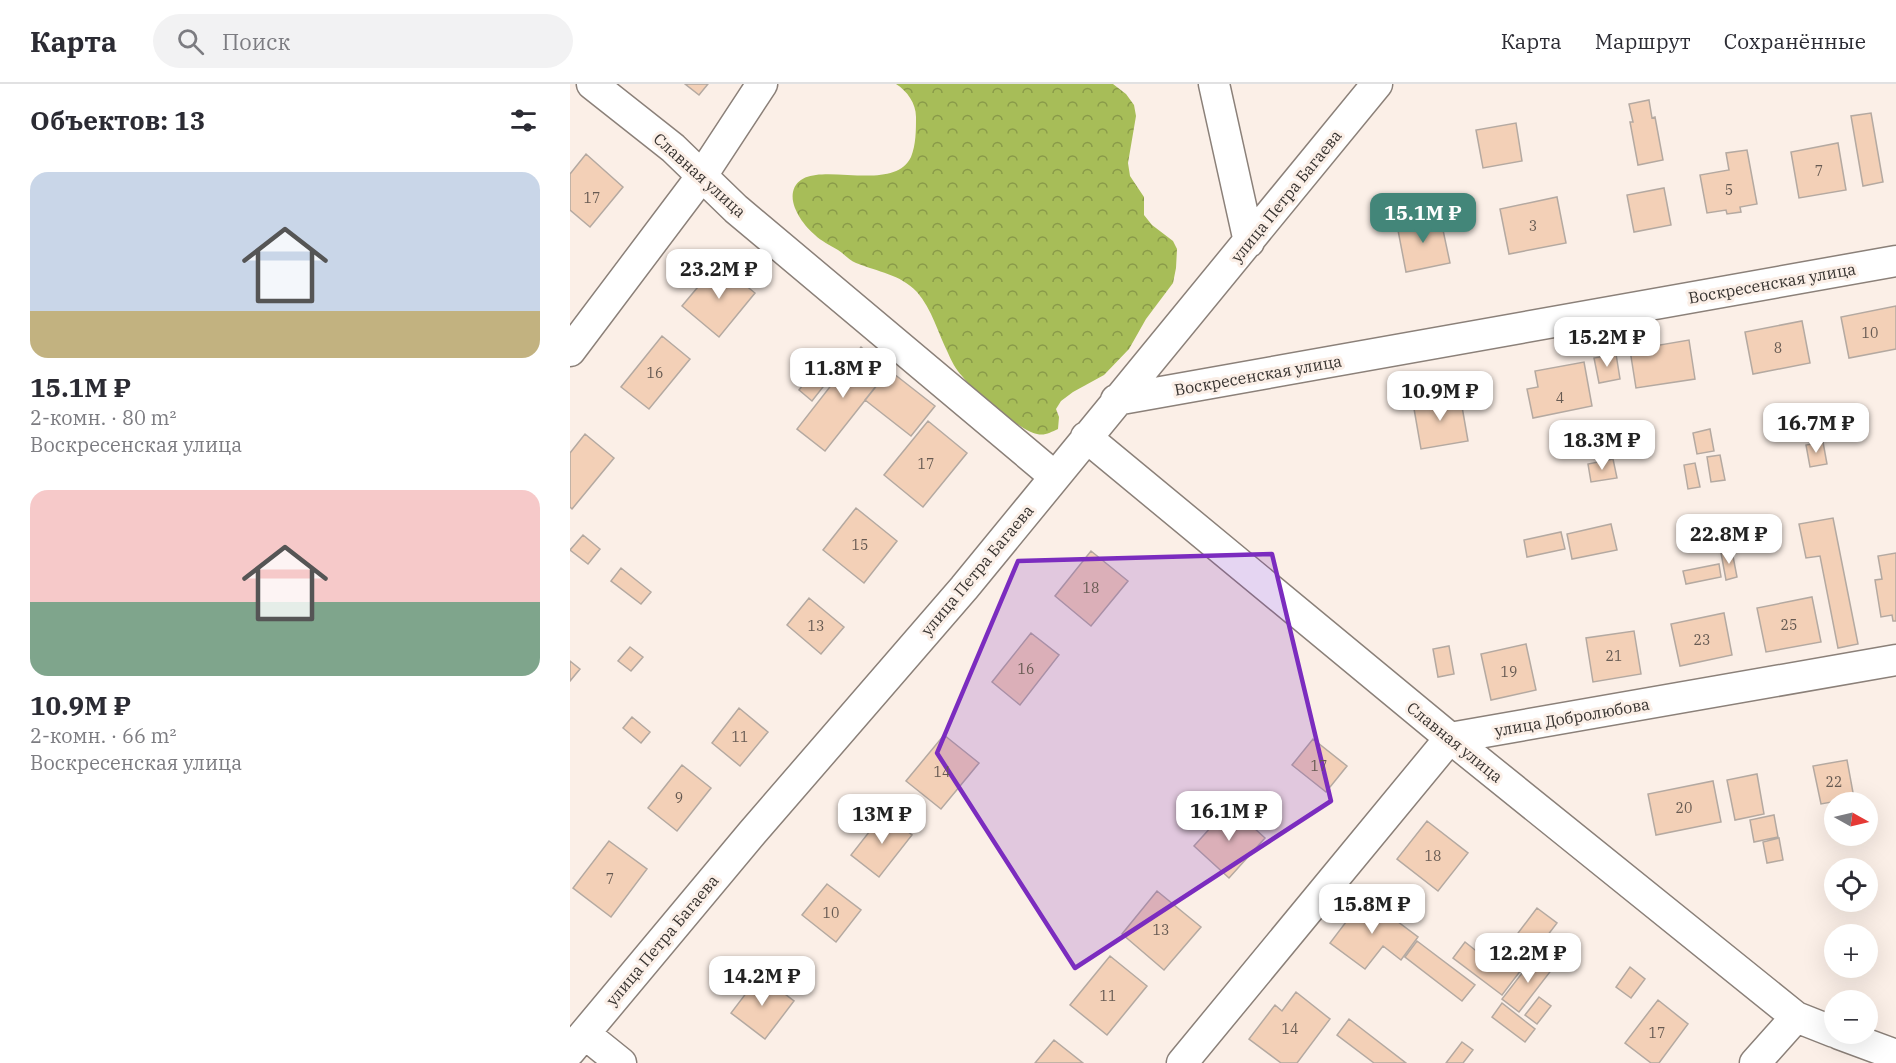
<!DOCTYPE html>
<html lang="ru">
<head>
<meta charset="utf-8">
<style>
  :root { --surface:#fff; --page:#f2f2f3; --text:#2b2b33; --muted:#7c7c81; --line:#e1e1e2; --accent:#438679 }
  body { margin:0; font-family:"IBM Plex Serif",serif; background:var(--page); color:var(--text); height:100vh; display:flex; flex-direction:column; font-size:22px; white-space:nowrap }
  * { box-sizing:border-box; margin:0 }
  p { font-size:20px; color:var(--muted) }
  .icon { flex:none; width:33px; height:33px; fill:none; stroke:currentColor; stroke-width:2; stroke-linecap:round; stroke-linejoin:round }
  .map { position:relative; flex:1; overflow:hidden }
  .panel { display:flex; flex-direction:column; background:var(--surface); width:570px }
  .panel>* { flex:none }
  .needle { width:39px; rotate:98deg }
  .fabs { position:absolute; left:1254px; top:708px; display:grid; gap:12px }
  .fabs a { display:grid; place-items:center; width:54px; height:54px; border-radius:50%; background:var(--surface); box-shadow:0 6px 24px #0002; font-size:30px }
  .price { position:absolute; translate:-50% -51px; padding:0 14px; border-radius:12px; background:#fff; color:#222; font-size:20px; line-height:39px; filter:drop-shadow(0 2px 3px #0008) }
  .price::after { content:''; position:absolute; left:50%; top:36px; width:18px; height:14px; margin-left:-9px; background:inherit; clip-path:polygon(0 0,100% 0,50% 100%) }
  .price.active { background:var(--accent); color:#fff }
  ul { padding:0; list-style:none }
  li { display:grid; align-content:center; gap:12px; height:318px; padding:0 30px }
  li span { display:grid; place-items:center; height:186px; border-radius:18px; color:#555 }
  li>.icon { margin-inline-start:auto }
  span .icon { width:108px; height:108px; fill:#fffc; stroke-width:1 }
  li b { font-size:26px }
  h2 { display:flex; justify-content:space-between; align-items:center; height:72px; padding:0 30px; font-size:26px }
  header { display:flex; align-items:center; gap:36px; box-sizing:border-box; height:84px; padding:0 30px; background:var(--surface); border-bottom:2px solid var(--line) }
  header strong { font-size:28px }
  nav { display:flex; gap:33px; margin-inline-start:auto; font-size:21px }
  .search { width:420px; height:54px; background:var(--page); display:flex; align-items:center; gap:15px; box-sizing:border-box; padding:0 21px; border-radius:33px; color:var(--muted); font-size:22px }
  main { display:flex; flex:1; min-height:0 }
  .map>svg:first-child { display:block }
</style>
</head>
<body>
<header>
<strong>Карта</strong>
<div class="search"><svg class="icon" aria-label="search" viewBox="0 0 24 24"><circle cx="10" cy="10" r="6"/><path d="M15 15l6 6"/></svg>Поиск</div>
<nav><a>Карта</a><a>Маршрут</a><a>Сохранённые</a></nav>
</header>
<main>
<section class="panel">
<h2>Объектов: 13<svg class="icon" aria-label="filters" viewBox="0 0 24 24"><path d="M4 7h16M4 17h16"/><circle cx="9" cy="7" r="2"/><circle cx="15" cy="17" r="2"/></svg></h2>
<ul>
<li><span style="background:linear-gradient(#c9d6e8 75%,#c2b280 0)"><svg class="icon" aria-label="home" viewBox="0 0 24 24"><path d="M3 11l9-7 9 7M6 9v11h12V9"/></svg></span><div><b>15.1M ₽</b><p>2-комн. · 80 m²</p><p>Воскресенская улица</p></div></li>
<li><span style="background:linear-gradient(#f6c9c9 60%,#7fa58c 0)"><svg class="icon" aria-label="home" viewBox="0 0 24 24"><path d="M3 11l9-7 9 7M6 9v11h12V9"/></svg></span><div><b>10.9M ₽</b><p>2-комн. · 66 m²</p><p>Воскресенская улица</p></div></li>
</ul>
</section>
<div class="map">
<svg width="1326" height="979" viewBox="0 0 1326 979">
  <defs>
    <pattern id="forest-crowns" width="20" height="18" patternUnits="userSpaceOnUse" patternTransform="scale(1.5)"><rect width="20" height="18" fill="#a7bd58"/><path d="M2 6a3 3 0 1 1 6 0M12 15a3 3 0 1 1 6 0" fill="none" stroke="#899a49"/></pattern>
  </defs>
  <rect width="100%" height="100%" fill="#fbefe7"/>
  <!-- forest -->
  <path fill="url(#forest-crowns)" d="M326 0H543L556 10 564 21 566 32 558 79 560 92 574 113V131L582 141 603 157 607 165 606 184 603 199 576 235 559 265 534 291 503 308 491 317 486 325 489 333 488 345C481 348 475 352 467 350 450 347 404 307 392 292 386 286 381 276 378 269 368 249 362 225 347 208 330 190 308 188 286 179 279 176 274 170 268 166 260 161 251 157 245 151 234 142 220 123 223 108 232 68 321 114 341 73 346 61 346 46 346 33 346 19 337 7 326 0Z"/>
  <!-- building -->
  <path fill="#f3d0b7" stroke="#b4a9a1" stroke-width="1.5" d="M115 0H138L129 11Z
    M1079 16 1082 34 1085 33 1093 76 1068 81 1060 38H1063L1059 20Z
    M1301 29 1313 98 1293 102 1281 32Z
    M946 39 952 77 913 84 906 46Z
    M1268 59 1276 106 1229 114 1221 68Z
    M1177 66 1187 120 1170 123 1171 128 1157 130 1156 126 1137 129 1130 91 1159 86 1156 69Z
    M16 70 53 103 20 143 0 126V90Z
    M1094 104 1101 141 1064 148 1057 111Z
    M987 113 996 159 939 170 930 125Z
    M870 132 880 179 836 188 827 141Z
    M148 179 185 209 149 253 112 222Z
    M1326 222V265L1279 274 1271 233Z
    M1232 237 1240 279 1183 290 1175 248Z
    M92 252 120 275 79 325 51 303Z
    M1119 256 1125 295 1066 304 1060 266Z
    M291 263 319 286 255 367 227 345Z
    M262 265 275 275 242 317 229 306Z
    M1046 270 1050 295 1029 299 1024 274Z
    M1014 278 1022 322 963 334 957 305 968 303 965 287Z
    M319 286 365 322 341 352 295 316Z
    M890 311 898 357 851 365 843 319Z
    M1247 322 1253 351 1219 357 1214 328Z
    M358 337 397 369 353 423 314 391Z
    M1140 345 1144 367 1127 370 1123 349Z
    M15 350 44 374 2 425 0 423V369Z
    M1253 358 1257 380 1240 383 1236 361Z
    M1150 371 1155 396 1141 398 1137 373Z
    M1043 375 1047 394 1021 398 1018 380Z
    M1125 379 1130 403 1118 405 1114 381Z
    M286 424 327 457 294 499 253 466Z
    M1263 434 1288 560 1268 564 1250 472 1236 474 1229 440Z
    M1041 440 1047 466 1002 475 997 450Z
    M991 448 995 465 957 473 954 456Z
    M13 451 30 465 18 480 0 466Z
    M521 467 558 497 521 542 485 512Z
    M1162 467 1167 493 1156 496 1151 469Z
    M1326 469V537H1323L1322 531 1311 533 1305 496 1312 495 1308 472Z
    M1149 480 1151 493 1116 500 1113 487Z
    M51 484 81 508 71 520 41 497Z
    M1242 513 1251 558 1196 568 1187 524Z
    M239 514 274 543 251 570 217 541Z
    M1154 529 1162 571 1110 582 1101 540Z
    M1064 547 1071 590 1023 598 1016 554Z
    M461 549 489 571 450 621 422 598Z
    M956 560 966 606 921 616 911 570Z
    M879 562 884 590 868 593 863 565Z
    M60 563 73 573 61 587 48 577Z
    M0 577 10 585 0 597Z
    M169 624 198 648 170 682 142 659Z
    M62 633 80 648 71 659 53 644Z
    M374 651 409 679 371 725 336 697Z
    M743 655 777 682 756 708 722 681Z
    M1277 676 1284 714 1251 720 1243 682Z
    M112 681 141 704 107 747 78 724Z
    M1187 690 1194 730 1165 736 1157 696Z
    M1143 697 1151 738 1086 751 1078 710Z
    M660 722 695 754 659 794 624 762Z
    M314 729 342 751 309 793 281 771Z
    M1204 731 1208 753 1184 758 1180 736Z
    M857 737 898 769 868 807 827 775Z
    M1209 754 1213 776 1197 779 1193 758Z
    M39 757 77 785 41 833 3 804Z
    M257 800 291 826 266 858 232 831Z
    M587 807 631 843 594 886 552 850Z
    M795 813 848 853 831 876 813 862 795 885 760 859Z
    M967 824 987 839 932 911 883 874 895 858 924 881Z
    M847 857 905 901 892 917 835 873Z
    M966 871 983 884 949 928 932 915Z
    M540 872 577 902 537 951 500 921Z
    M1060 883 1075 895 1061 914 1046 903Z
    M190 891 224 917 195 955 161 929Z
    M726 908 760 935 727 979H711L679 955 705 921 712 927Z
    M969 913 981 922 967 940 955 931Z
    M1088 916 1118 940 1089 979H1081L1055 959Z
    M932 919 965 945 955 958 922 933Z
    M779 935 836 979H804L767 951Z
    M484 956 513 979H465Z
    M892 958 903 966 893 979H876Z"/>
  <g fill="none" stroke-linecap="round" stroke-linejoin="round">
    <!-- minor casing -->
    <g stroke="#8b8079" stroke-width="33">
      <path id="minor" d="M22 0 103 64 166 125 484 392
        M644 0 679 158
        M0 267 131 93 192 0
        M546 316 1326 177
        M516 353 880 654 1226 933 1264 948
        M15 950 51 979
        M1269 950 1326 971
        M0 967 182 749 394 504 807 0
        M612 979 880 654 1326 576
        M1185 979 1226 933"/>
    </g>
    <!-- minor -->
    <use href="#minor" stroke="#fff" stroke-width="30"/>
  </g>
  <!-- marked area -->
  <path fill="#7b2cbf" fill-opacity="0.2" stroke="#7b2cbf" stroke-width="4.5" stroke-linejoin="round" d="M702 470 761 717 505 884 367 669 448 477Z"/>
  <g text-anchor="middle" stroke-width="6" stroke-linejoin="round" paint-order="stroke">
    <!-- number labels -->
    <g font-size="14" fill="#665a52">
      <text x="1249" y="92">7</text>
      <text x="1159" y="111">5</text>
      <text x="22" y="119">17</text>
      <text x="963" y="147">3</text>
      <text x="1300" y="254">10</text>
      <text x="1208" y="269">8</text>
      <text x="85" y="294">16</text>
      <text x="990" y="319">4</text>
      <text x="356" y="385">17</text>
      <text x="290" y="466">15</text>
      <text x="521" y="509">18</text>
      <text x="1219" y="546">25</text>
      <text x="246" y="547">13</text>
      <text x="1132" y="561">23</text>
      <text x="1044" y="577">21</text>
      <text x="456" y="590">16</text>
      <text x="939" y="593">19</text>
      <text x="170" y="658">11</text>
      <text x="749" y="687">17</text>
      <text x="372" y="693">14</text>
      <text x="1264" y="703">22</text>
      <text x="109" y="719">9</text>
      <text x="1114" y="729">20</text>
      <text x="863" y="777">18</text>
      <text x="40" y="800">7</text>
      <text x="261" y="834">10</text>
      <text x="591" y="851">13</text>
      <text x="538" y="917">11</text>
      <text x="720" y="950">14</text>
      <text x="1087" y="954">17</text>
    </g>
    <!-- street labels -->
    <g font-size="16" fill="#373330" stroke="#fbefe7">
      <text transform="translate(130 91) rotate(42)" y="6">Славная улица</text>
      <text transform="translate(716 112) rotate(-51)" y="6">улица Петра Багаева</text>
      <text transform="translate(1202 199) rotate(-10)" y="6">Воскресенская улица</text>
      <text transform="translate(688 291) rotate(-10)" y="6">Воскресенская улица</text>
      <text transform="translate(407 486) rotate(-50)" y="6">улица Петра Багаева</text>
      <text transform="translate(1002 633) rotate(-10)" y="6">улица Добролюбова</text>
      <text transform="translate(885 658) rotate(39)" y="6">Славная улица</text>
      <text transform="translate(92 856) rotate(-50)" y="6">улица Петра Багаева</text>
    </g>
  </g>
</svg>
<div class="fabs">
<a><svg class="needle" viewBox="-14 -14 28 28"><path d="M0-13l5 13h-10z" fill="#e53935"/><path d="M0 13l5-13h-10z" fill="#7c7c81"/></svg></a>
<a><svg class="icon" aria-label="locate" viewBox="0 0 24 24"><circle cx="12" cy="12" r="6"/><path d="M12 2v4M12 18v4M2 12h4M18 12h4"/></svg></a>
<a>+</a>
<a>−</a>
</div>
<b class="price active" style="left:853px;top:160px">15.1M ₽</b>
<b class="price" style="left:149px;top:216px">23.2M ₽</b>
<b class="price" style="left:1037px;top:284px">15.2M ₽</b>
<b class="price" style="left:273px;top:315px">11.8M ₽</b>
<b class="price" style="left:870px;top:338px">10.9M ₽</b>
<b class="price" style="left:1246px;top:370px">16.7M ₽</b>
<b class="price" style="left:1032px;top:387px">18.3M ₽</b>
<b class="price" style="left:1159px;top:481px">22.8M ₽</b>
<b class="price" style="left:659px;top:758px">16.1M ₽</b>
<b class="price" style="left:312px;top:761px">13M ₽</b>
<b class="price" style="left:802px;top:851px">15.8M ₽</b>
<b class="price" style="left:958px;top:900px">12.2M ₽</b>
<b class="price" style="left:192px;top:923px">14.2M ₽</b>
</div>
</main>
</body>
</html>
